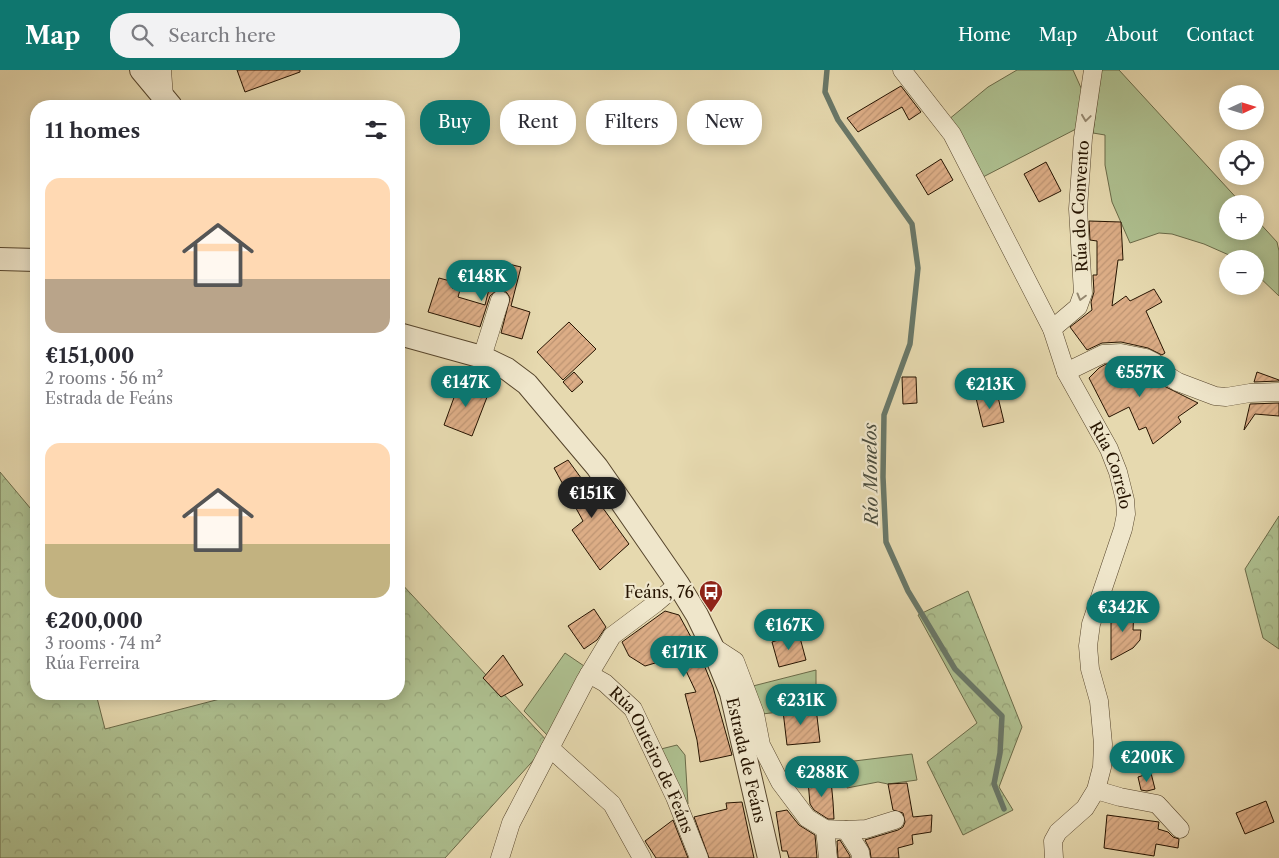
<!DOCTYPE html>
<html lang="en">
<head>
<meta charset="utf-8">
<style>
  :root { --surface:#fff; --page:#f2f2f3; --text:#2b2b33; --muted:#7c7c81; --accent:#0f766e }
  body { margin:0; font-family:"Libre Caslon Text",serif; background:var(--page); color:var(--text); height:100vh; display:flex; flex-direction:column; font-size:19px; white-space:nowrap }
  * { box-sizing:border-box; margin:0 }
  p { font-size:16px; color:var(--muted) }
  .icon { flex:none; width:28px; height:28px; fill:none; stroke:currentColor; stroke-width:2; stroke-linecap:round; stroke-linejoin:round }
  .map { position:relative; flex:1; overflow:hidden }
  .side { position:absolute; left:30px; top:30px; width:375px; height:600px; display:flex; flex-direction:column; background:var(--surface); border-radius:20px; box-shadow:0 2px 12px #0003 }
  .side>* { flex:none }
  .guide { position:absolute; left:420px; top:30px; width:475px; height:45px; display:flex; gap:10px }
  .needle { width:32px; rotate:86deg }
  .tools { position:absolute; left:1219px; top:15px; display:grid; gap:10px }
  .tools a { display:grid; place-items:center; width:45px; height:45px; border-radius:50%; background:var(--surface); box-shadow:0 2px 12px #0003; font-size:25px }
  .price { position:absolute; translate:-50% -42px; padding:0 11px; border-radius:18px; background:var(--accent); color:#fff; font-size:16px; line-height:32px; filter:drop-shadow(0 1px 2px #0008) }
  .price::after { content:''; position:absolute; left:50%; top:30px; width:15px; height:11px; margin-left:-8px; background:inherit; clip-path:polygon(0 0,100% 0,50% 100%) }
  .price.active { background:#222; color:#fff }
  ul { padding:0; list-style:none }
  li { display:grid; align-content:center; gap:10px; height:265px; padding:0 15px }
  li span { display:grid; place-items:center; height:155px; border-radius:15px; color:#555 }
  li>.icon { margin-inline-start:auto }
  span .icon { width:90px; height:90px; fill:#fffc; stroke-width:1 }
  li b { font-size:21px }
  h2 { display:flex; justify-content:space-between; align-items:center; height:60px; padding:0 15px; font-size:21px }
  .tag { padding:0 18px; border-radius:20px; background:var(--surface); box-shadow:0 2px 12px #0003; font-size:18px; line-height:45px }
  .tag.active { background:var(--accent); color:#fff }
  header { display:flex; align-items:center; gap:30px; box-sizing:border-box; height:70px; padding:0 25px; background:var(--accent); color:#fff }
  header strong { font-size:24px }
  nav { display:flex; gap:28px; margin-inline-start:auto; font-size:18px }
  .search { width:350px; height:45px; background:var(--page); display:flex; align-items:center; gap:12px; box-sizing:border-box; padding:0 18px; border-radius:20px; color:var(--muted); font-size:19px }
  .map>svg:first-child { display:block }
</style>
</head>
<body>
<header>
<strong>Map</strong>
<div class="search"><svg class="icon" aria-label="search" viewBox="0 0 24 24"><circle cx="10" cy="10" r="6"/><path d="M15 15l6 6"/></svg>Search here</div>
<nav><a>Home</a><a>Map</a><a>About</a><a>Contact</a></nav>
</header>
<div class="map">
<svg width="1279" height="788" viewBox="0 0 1279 788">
  <defs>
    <pattern id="forest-crowns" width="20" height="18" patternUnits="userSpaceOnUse" patternTransform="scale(1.25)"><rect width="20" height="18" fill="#aec090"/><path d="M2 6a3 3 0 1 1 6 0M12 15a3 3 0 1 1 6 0" fill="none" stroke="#96a47a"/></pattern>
    <pattern id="building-hatch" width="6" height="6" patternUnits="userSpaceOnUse" patternTransform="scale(1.25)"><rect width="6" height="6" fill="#dcad86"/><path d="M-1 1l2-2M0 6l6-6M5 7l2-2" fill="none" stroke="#bd9472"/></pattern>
  </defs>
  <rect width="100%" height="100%" fill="#e6d9af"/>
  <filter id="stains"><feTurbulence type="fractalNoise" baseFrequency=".004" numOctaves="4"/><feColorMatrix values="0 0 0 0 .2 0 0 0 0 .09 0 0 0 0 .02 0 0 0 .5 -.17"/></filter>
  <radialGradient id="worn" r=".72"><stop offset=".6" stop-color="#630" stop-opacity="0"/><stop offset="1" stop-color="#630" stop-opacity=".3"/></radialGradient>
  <!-- grass -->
  <path fill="#aec090" stroke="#6a6a48" d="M1017 0H1073L1082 20 1076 59 983 107 948 50 988 17Z
    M1101 0H1119L1242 134H1228V161H1255V148L1277 172 1279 181V226L1255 203V189H1238L1204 174 1172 164 1159 163 1130 173 1112 132 1105 95V65L1093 63Z
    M565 583 587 598 548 666 524 641Z
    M816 600V619L822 637 762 644 753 616Z
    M677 675 685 685 688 734H681L657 680Z
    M912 684 917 710 888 714 878 712 847 718 846 692Z"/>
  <!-- forest -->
  <path fill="url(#forest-crowns)" stroke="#6a6a48" d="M0 402 36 445V624H96L105 659 239 624H399V511L549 673 445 788H0Z
    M1279 446V579L1263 568 1245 499Z
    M968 521 1022 657 999 717 1013 740 963 765 927 692 977 653 918 545Z"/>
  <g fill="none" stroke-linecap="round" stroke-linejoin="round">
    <!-- stream -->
    <path stroke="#697869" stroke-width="5.5" d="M827 0 825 22 838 50 912 154 918 198 910 274 884 345 883 407 886 472 908 521 955 599 1002 646 1000 683 994 714 1004 739"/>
  </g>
  <!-- building -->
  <path fill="url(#building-hatch)" stroke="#261401" d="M237 0H300V2L245 22Z
    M901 16 921 42 909 50 902 37 858 62 847 48Z
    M941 89 953 110 928 125 916 105Z
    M1046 92 1061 121 1039 132 1024 104Z
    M1089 151 1121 152 1123 190H1118L1112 236 1126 226 1130 231 1154 219 1162 232 1146 241 1165 283 1162 285 1148 278 1121 272 1102 273 1087 280 1070 257 1092 240 1091 232 1094 222 1093 205H1097V171L1090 170Z
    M496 191 521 197 511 236 530 242 522 269 501 263 510 228 507 223 503 220H497L490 226 480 257 428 242 439 208 454 212 452 218 460 220 458 227 485 235Z
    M569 252 596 279 563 310 537 282Z
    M1106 294H1120L1143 298 1148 301 1164 316 1198 333 1178 347 1181 352 1153 374 1146 357 1139 360 1129 337 1109 347 1089 308 1099 298Z
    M574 302 583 312 572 322 563 312Z
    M1257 302 1279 310V311L1254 312Z
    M902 307H916L917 333 903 334Z
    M460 311 489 322 472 366 444 355Z
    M997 323 1004 352 983 357 976 328Z
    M1279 333V346L1255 344 1244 360 1250 334Z
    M568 390 629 474 600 500 572 460 583 451 554 398Z
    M594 539 606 557 597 570 584 579 568 556Z
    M1111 540 1134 541 1133 560H1141L1140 570 1133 578 1111 590Z
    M665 541 679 545 698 580 713 617 732 685 700 692 697 670 685 624 696 622 679 586 645 596 629 586 622 572Z
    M799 564 806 590 779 597 772 572Z
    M503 585 523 615 501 627 483 608Z
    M816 638 820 672 787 675 783 641Z
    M1151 703 1155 719 1147 721 1141 720 1138 707Z
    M831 710 833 732 834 749H828L814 740 810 734 808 711Z
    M907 713 913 747 932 745 931 762 912 765 913 774 898 778 899 788H871L870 780 865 770 898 760 903 757 905 752 903 743 893 740 888 714Z
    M1266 731 1274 752 1245 764 1236 743Z
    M742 732 754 788H709L694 747 727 739 726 733Z
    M787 740 799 755 815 765 817 788H789L787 781H782L776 742Z
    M1107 745 1159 752 1158 759 1168 762 1173 767 1179 769 1178 778 1156 774 1154 786 1104 778Z
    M673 750 688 788H656L645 771Z
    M840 770 850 786V788H838L837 771Z"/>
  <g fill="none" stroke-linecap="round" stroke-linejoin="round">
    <!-- minor casing -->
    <g stroke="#56452c" stroke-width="19">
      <g id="minor">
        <path d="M162 0 164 27"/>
        <path id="s1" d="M902 0 952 64 1052 259 1066 302 1109 379 1118 402 1125 430 1126 444 1123 459 1091 554 1088 576 1090 599 1099 631 1103 674 1102 697 1096 720 1085 738 1058 762 1053 771 1054 788"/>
        <path id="s2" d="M1052 259 1078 237 1083 223 1078 139 1083 68 1093 0"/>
        <path d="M482 287 500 230"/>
        <path d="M1066 302 1103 284 1121 283 1146 288 1154 292 1170 307 1178 312 1215 326 1226 327 1250 323 1279 322"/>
        <path d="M712 576 735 591 755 644 761 675 780 712 807 748 825 759 846 760 866 759 895 750"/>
        <path id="s3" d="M589 604 605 613 633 639 675 727 699 788"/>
        <path d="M550 678 612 734 642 788"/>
        <path d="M1096 720 1120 727 1157 734 1180 759"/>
        <path d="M825 759 828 788"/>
        <path d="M846 760 860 782 861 788"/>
        <path d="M500 788 511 753 585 611 612 566 656 533 678 514"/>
      </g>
    </g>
    <!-- tertiary casing -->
    <g stroke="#56452c" stroke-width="24">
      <g id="tertiary">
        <path d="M141 0 171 36"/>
        <path d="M0 189 36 190"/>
        <path id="s4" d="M399 264 482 287 507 299 527 314 597 397 678 514 697 545 712 576 731 623 769 788"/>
      </g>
    </g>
    <!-- minor -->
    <use href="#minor" stroke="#efe6cb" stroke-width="18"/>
    <!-- tertiary -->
    <use href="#tertiary" stroke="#efe6cb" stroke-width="22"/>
  </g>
  <!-- one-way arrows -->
  <defs><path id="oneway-chevron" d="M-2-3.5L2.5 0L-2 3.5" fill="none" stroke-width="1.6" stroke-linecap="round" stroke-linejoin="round" transform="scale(1.25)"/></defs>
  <g stroke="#958870">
    <use href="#oneway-chevron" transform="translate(1086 48) rotate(98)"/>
    <use href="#oneway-chevron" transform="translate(1081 227) rotate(105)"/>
  </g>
  <!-- icons -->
  <defs>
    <g id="bus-pin" transform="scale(1.25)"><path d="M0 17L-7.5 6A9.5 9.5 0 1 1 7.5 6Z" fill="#8f2418" stroke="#efe6cb"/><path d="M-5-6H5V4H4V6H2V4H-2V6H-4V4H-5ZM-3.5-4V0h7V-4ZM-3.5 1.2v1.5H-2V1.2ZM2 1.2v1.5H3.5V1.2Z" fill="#fff"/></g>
  </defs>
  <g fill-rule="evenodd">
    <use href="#bus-pin" x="711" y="522"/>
  </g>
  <g text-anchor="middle" stroke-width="4.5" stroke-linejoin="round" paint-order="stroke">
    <!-- street labels -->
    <g font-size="16" fill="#261401" stroke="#efe6cb">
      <text dy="6" stroke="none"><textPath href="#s2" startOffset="136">Rúa do Convento</textPath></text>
      <text dy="6" stroke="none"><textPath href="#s1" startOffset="450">Rúa Correlo</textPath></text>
      <text dy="6" stroke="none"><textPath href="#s4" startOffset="580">Estrada de Feáns</textPath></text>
      <text dy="6" stroke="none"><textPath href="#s3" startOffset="110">Rúa Outeiro de Feáns</textPath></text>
    </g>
    <!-- poi labels -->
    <g font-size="16" fill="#261401" stroke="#efe6cb" text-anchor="end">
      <text x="694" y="528">Feáns, 76</text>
    </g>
    <!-- water labels -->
    <g font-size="18" font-style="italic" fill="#4d4e3e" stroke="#efe6cb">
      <text transform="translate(871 404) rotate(-91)" y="6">Río Monelos</text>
    </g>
  </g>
  <rect width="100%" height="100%" filter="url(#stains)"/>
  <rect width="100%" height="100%" fill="url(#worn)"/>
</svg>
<div class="tools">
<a><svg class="needle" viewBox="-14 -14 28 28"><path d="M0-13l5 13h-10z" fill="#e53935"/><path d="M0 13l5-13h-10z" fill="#7c7c81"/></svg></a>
<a><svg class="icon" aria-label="locate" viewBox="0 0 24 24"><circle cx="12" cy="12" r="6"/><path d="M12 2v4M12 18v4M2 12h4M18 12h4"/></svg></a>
<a>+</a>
<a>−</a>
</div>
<b class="price" style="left:482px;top:232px">€148K</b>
<b class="price" style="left:1140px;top:328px">€557K</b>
<b class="price" style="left:466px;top:338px">€147K</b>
<b class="price" style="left:990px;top:340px">€213K</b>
<b class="price active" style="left:592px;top:449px">€151K</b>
<b class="price" style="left:1123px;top:563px">€342K</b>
<b class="price" style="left:789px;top:581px">€167K</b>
<b class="price" style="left:684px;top:608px">€171K</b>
<b class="price" style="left:801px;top:656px">€231K</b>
<b class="price" style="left:1147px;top:713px">€200K</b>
<b class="price" style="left:822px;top:728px">€288K</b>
<div class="guide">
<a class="tag active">Buy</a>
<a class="tag">Rent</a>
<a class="tag">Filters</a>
<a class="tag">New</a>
</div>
<section class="side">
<h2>11 homes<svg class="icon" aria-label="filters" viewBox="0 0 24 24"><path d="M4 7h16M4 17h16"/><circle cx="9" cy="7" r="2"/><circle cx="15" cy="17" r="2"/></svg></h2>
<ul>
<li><span style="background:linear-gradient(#ffd9b3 65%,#b9a48a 0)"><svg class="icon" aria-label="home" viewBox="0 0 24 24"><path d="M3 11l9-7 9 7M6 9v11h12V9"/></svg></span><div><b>€151,000</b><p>2 rooms · 56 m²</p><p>Estrada de Feáns</p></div></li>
<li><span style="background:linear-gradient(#ffd9b3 65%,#c2b280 0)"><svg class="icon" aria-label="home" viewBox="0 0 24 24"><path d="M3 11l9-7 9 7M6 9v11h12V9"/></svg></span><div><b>€200,000</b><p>3 rooms · 74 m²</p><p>Rúa Ferreira</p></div></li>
</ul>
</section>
</div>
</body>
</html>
